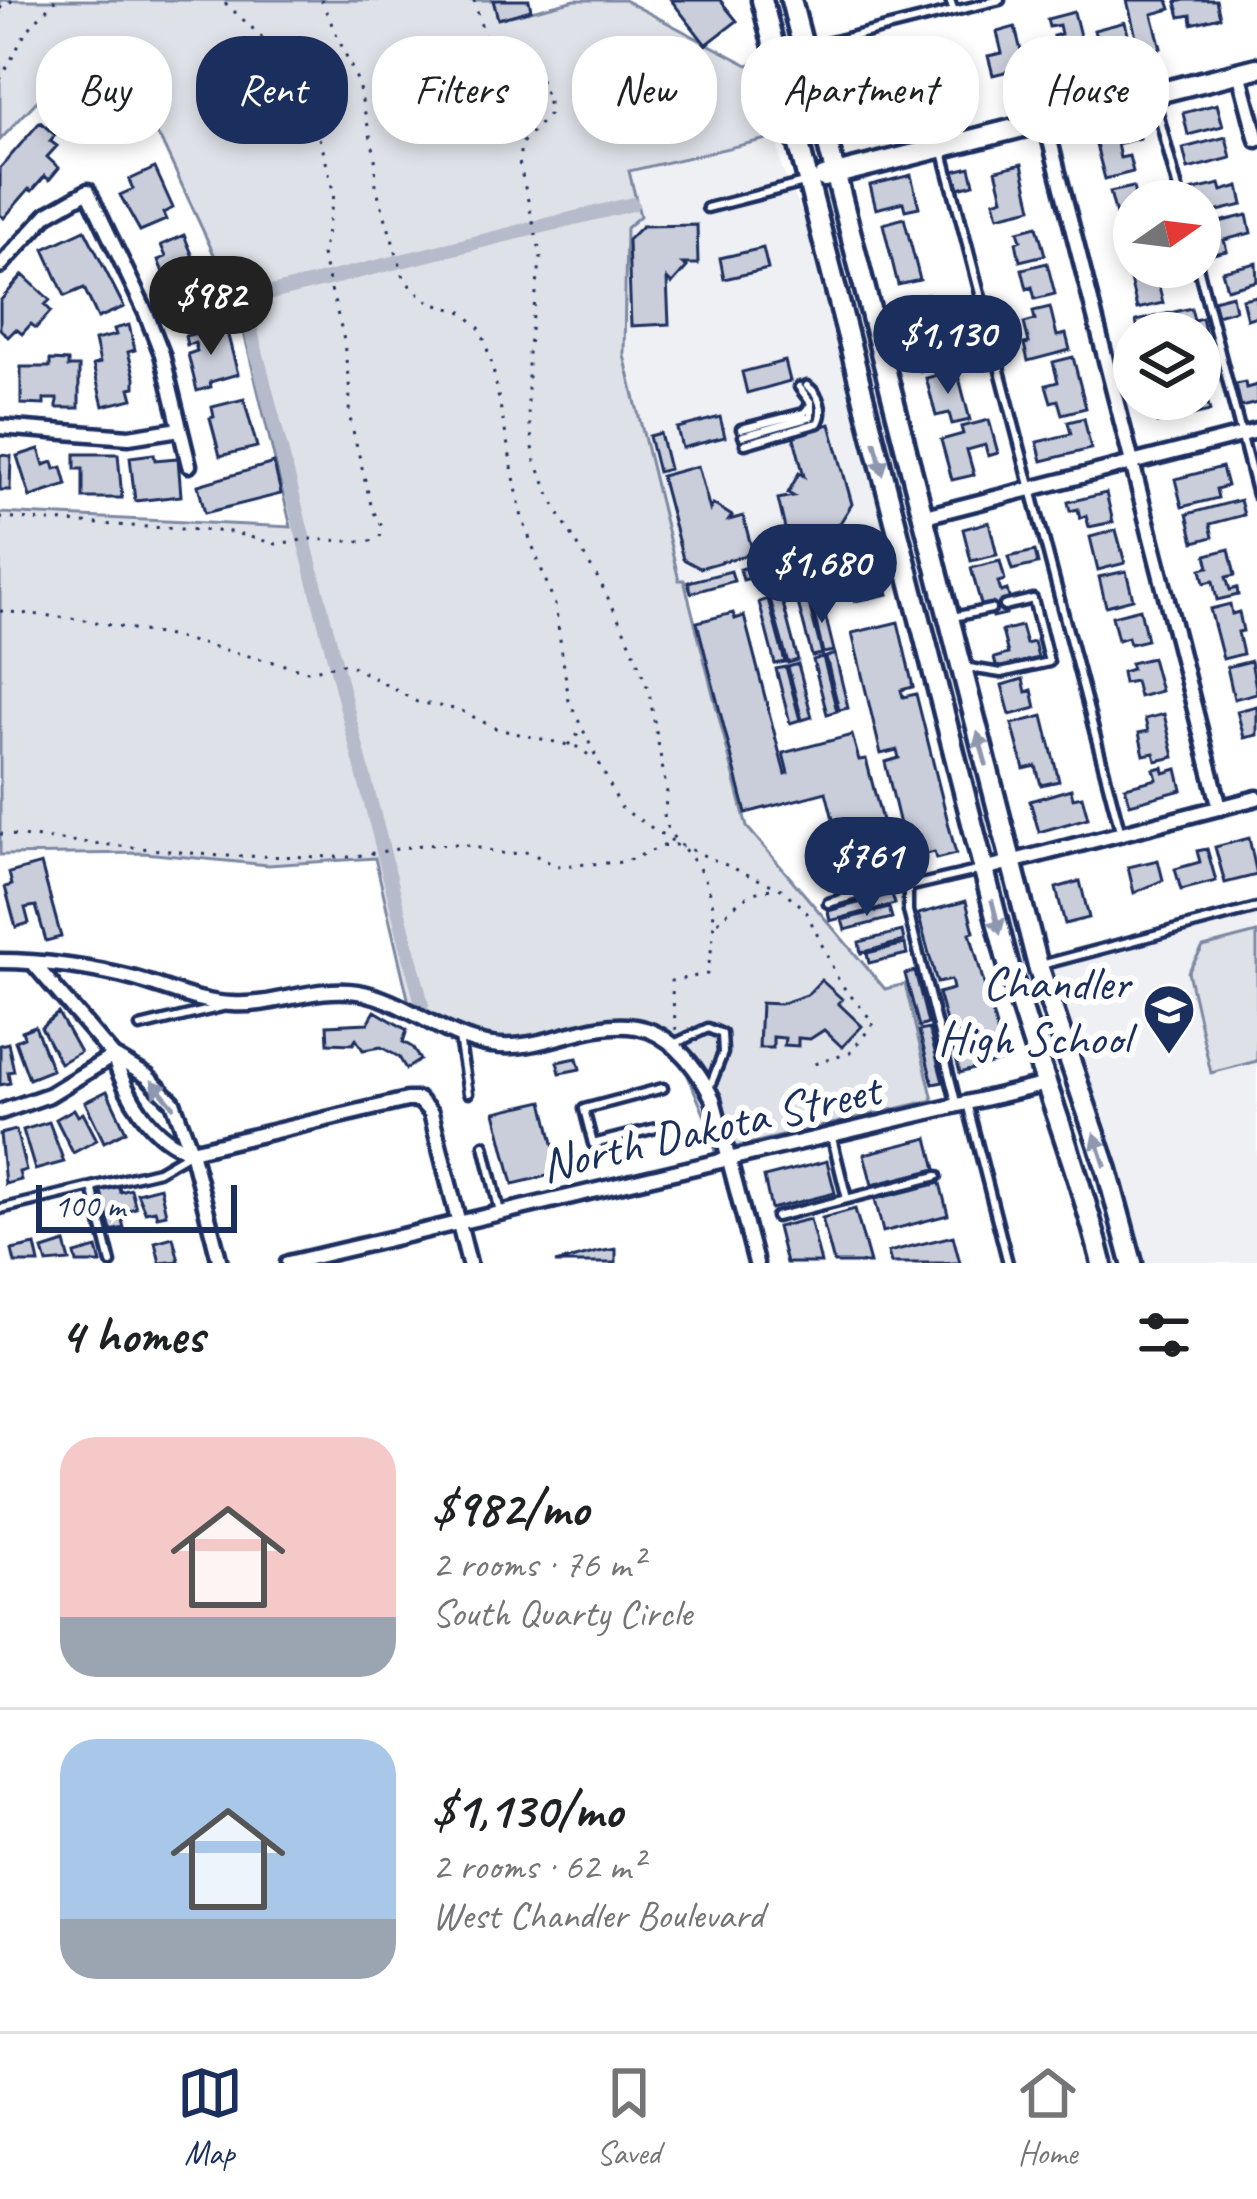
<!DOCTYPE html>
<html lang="en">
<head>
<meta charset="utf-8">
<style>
  :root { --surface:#fff; --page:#f2f2f2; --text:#202124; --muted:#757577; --line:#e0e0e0; --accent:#1b2f5e }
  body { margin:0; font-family:Caveat,sans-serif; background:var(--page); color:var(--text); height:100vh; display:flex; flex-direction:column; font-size:45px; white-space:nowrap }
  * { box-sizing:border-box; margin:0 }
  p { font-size:39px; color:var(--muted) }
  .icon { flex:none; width:66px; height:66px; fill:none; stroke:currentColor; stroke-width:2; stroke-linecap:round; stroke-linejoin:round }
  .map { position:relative; height:1263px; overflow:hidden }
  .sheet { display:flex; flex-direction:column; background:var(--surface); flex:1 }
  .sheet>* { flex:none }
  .hud { position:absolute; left:36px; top:36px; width:1185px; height:108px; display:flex; gap:24px }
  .needle { width:78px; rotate:76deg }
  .controls { position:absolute; left:1113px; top:180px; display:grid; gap:24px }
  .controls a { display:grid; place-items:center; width:108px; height:108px; border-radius:50%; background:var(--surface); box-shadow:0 6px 18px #0003; font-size:60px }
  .scale { position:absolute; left:36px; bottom:30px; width:201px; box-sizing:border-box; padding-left:12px; border:6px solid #1b2f5e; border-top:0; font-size:33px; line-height:42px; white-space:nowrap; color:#1b2f5e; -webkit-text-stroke:9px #fff; paint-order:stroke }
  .price { position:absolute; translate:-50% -102px; padding:0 27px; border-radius:42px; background:var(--accent); color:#fff; font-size:39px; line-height:78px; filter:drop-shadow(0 3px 6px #0008) }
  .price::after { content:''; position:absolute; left:50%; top:72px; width:36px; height:27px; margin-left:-18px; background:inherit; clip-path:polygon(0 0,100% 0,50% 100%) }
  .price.current { background:#222; color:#fff }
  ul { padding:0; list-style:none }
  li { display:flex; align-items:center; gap:36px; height:300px; padding:0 60px }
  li+li { border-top:3px solid var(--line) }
  li span { display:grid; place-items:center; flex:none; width:336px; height:240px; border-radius:36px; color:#555 }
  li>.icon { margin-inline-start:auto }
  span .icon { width:144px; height:144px; fill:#fffc; stroke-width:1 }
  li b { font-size:51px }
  h2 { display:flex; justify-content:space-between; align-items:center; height:144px; padding:0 60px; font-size:51px }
  .tag { padding:0 42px; border-radius:48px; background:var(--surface); box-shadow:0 6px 18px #0003; font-size:42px; line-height:108px }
  .tag.current { background:var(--accent); color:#fff }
  .menu { display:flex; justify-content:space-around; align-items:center; height:168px; border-top:3px solid var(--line); background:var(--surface); font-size:33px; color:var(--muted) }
  .menu a { display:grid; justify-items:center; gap:6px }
  .menu .current { color:var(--accent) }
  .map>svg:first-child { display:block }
</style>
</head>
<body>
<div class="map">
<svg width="1257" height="1263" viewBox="0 0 1257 1263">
  <rect width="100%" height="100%" fill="#fff"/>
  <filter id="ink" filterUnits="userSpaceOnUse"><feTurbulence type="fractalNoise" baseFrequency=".00833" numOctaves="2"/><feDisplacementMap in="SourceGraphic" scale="24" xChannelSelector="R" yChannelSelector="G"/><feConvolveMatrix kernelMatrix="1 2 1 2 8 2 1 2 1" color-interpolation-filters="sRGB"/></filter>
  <g filter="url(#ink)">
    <!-- built -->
    <path fill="#eff0f4" d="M776 137 782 169 803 214 887 540 789 564 770 560 679 581 624 355 626 228 639 216 629 171Z
      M1257 908V1263H1146L1114 1146 1051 964Z"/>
    <!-- green -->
    <path fill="#dee1e7" stroke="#7c88a2" stroke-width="3" d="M0 0H502L511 16 575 0H624L748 65 764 60 767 106 776 137 629 171 640 216 626 228 624 355 679 580H684L747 827 885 989 905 984 933 1100 715 1152 709 1126 684 1066 664 1038 616 1027 497 1046 412 1015 375 858 268 865 144 853 0 855V513L291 527 237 304 161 140 92 43 0 140Z
      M1257 933V1061L1211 1073 1188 972 1203 947Z"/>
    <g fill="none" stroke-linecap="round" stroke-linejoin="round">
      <!-- canal -->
      <path stroke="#b5bbca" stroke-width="14" d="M422 1004 243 300 632 204"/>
    </g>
    <!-- building -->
    <path fill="#caceda" stroke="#1b2f5e" stroke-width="3" d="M493 0H529L531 10 498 19Z
      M671 0H720L737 21 706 45Z
      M1127 0H1168L1171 9 1152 14 1161 48 1140 53Z
      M1185 0H1216L1220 17 1192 24 1191 15 1180 17 1176 2Z
      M1074 12 1085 56 1067 60 1065 49 1057 52 1053 36 1061 34 1059 25 1049 27 1047 19Z
      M1125 22 1133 54 1102 61 1094 30Z
      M1015 27 1025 67 993 75 988 56 1002 53 997 32Z
      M898 50 905 75 911 74 913 84 899 87 902 100 884 105 872 57Z
      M1217 104 1223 126 1188 135 1183 113Z
      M1134 115 1140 138 1117 144 1120 158 1129 156 1133 172 1105 179 1091 126Z
      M40 122 55 135 50 141 57 146 47 157 59 168 49 180 45 176 32 191 29 189 4 218 0 215V168Z
      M1226 137 1231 158 1188 169 1183 148Z
      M1022 164 1032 208 998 216 994 201 1003 198 996 170Z
      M970 167 974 184 959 188 954 171Z
      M155 168 173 208 163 213 166 220 140 231 120 195 133 189 129 180Z
      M911 175 919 207 905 210 903 202 876 209 870 185Z
      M1220 184 1222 191 1239 186 1243 205 1210 213 1207 203 1193 201 1190 191Z
      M1133 187 1136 201 1134 248 1125 250 1110 192Z
      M1247 215 1251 233 1224 240 1227 251 1209 255 1207 225Z
      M904 218 920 280 898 285 883 224Z
      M697 225 698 264H683L687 267 672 284 667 279 669 324 631 326 628 240 642 226Z
      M1037 226 1045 255 1020 261 1016 242 1021 240 1018 231Z
      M85 230 124 307 98 318 84 288 65 296 44 249Z
      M184 235 207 290 176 304 158 260 166 257 161 245Z
      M763 248 768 269 724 279 720 258Z
      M1047 263 1055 294 1035 299 1032 287 1027 289 1022 269Z
      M1256 263 1257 281 1227 289 1222 271Z
      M1134 265 1155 271 1163 303 1137 309 1127 267Z
      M23 275 50 300 45 305 51 311 36 328 31 324 22 334 16 329 8 337 0 329V301Z
      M927 294 941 350 946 349 950 364 920 371 916 353 923 351 910 298Z
      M1232 295 1235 310 1217 315 1213 300Z
      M1257 296V316L1247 319 1242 299Z
      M1050 307 1057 336 1066 334 1070 350 1028 361 1024 344 1029 343 1024 323 1035 320 1033 311Z
      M1191 308 1194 320 1202 318 1206 336 1201 338 1206 360 1200 361V333H1139L1136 321Z
      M129 325 135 350 128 352 135 378V387L130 388 133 399 103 406 93 365 100 363 95 340 116 335 114 329Z
      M212 329 214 335 227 332 238 374 210 382 211 387 197 391 188 354 197 351 195 343 187 345 185 336Z
      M1073 357 1086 408 1062 414 1058 400 1051 402 1046 385 1058 382 1053 362Z
      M50 360 68 361V367H79V408H57V399H44V405L21 404V367H50Z
      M785 361 790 381 747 393 742 372Z
      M957 370 970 420 952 424 949 413 936 416 926 378Z
      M1245 382 1246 388 1257 385V403L1241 407 1236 384Z
      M1205 392 1210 411 1157 423 1152 399H1200V393Z
      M244 399 257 447 220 456 210 418 214 417 212 407Z
      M720 417 725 437 682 448 677 428Z
      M1084 418 1091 449 1042 461 1037 442 1071 434 1068 422Z
      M989 420 998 453 988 456 985 445 967 450 974 475 952 480 941 440 963 434 961 427Z
      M830 424 852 504 840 523 787 537 778 499 793 496 788 493 799 473 804 476 793 434Z
      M660 433 669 469 658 472 649 436Z
      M39 449 44 465 53 462 55 469 62 467 67 485 30 497 17 456Z
      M75 454H118L122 498H83V469H75Z
      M154 454 155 460 178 458 181 496 135 501 130 457Z
      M0 455 11 456 10 490H0Z
      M274 463 281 494 205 513 198 485Z
      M698 466 710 510 713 504 732 516 729 520 743 516 753 553 700 568 683 559 661 476Z
      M1222 467 1227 486 1216 489 1218 498 1182 507 1175 479Z
      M1106 493 1113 522 1089 527 1086 516 1080 518 1078 509 1070 511 1068 502Z
      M1240 500 1244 515 1210 524 1213 537 1194 542 1187 514Z
      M989 522 997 555 971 561 963 529Z
      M1116 530 1125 563 1098 570 1090 537Z
      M1229 549 1235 575 1226 577 1230 590 1237 588 1238 595 1217 600 1213 581 1204 583 1201 569 1209 567 1206 555Z
      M1035 551 1038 564 1012 570 1008 557Z
      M772 561 775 572 743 580 740 569Z
      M1000 561 1005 580 998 582 1001 592 1007 590 1010 601 1003 602 1006 614 993 617 990 606 982 608 971 568Z
      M731 571 734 581 691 593 688 582Z
      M880 571 882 581 859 586 857 575Z
      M1126 571 1133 599 1106 606 1099 577Z
      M885 583 888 594 855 601 853 591Z
      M781 596 798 660 788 663 770 599Z
      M821 598 834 651 823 653 811 600Z
      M768 599 785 662 775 664 759 602Z
      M808 600 822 654 812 656 798 603Z
      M1230 604 1232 614 1239 612 1243 631 1238 632 1243 654 1223 659 1210 609Z
      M1140 609 1147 640 1130 644 1128 637 1118 640 1112 616Z
      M733 613 735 619 744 616 785 774 788 773 783 753 852 735 859 760 866 759 893 863 848 875 836 830 848 827 846 820 834 823 826 792 746 813 697 622Z
      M898 622 913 687 901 690 903 697 916 694 956 854 936 859 934 852 908 858 885 762 899 758 897 750 881 754 852 633Z
      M1021 626 1026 644 1034 642 1038 658 997 669 994 658 1008 654 1002 631Z
      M835 654 848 708 839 710 826 657Z
      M823 657 837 711 827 714 813 660Z
      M1152 658 1161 691 1139 697 1135 681 1124 683 1122 672 1132 669 1130 663Z
      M1251 661 1257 693 1234 699 1227 667Z
      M798 664 812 717 802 720 788 667Z
      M786 667 800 720 790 723 776 669Z
      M1023 679 1026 692 1032 690 1036 708 1010 715 1002 685Z
      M1257 706V735L1244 738 1237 711Z
      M1164 714 1174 757 1156 761 1154 753 1144 755 1139 733 1148 731 1145 719Z
      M1043 716 1059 781 1041 785 1036 766 1024 769 1012 724Z
      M1163 767 1164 773 1177 769 1182 790 1130 804 1125 787 1157 779 1154 769Z
      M1071 789 1073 798 1082 796 1088 818 1039 832 1030 801Z
      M1249 838 1257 875 1225 883 1215 847Z
      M1207 849 1216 881 1181 890 1175 869 1200 862 1197 851Z
      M1158 860 1163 880 1134 893 1128 867Z
      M41 864 61 937 46 941 36 906 25 908 29 923 16 927 5 887 12 885 9 873Z
      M1080 881 1089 918 1065 924 1056 888Z
      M892 894 895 904 830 921 828 911Z
      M966 901 974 932 970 933 1005 1060 960 1073 952 1043 961 1040 958 1031 949 1033 938 993 953 989 951 980 937 983 918 914Z
      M889 908 892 918 845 930 842 920Z
      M902 931 904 941 861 953 859 942Z
      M905 944 907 954 869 963 867 953Z
      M915 971 928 1024 919 1027 905 974Z
      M821 980 842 999 838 1003 862 1026 842 1047 824 1030 810 1039 798 1038V1046L784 1045 785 1038 773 1037V1048H759L761 1003 780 1004 807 995Z
      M375 1011 407 1030 403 1042 412 1047 420 1060 406 1069 399 1057 381 1047 363 1050 356 1039 353 1044 328 1043 327 1025 368 1023Z
      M58 1013 80 1052 60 1063 41 1027Z
      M35 1026 52 1070 29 1079 15 1041 24 1037 22 1031Z
      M929 1029 943 1082 933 1084 919 1031Z
      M8 1043 14 1071 8 1072 10 1083 0 1085V1045Z
      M577 1058 580 1069 560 1073 557 1062Z
      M107 1091 126 1131 104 1142 85 1102Z
      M543 1101 560 1173 513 1184 495 1112Z
      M74 1109 78 1116 83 1113 97 1140 73 1153 56 1119Z
      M49 1122 64 1162 35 1170 23 1130Z
      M16 1130 26 1170 19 1172 21 1180 5 1184 0 1134Z
      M928 1138 936 1169 872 1185 864 1154Z
      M827 1161 835 1193 771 1209 764 1177Z
      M940 1183 948 1215 883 1232 875 1199Z
      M119 1186 120 1192 131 1189 136 1208 120 1212 124 1228 111 1231 101 1191Z
      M160 1187 166 1214 157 1216 155 1210 145 1212 137 1193Z
      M855 1209 870 1263H834L822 1218Z
      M810 1219 821 1263H786L777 1227Z
      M953 1236 960 1263H891L888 1252Z
      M173 1237 179 1261 160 1263 155 1242Z
      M65 1243 70 1261 47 1263 43 1250Z
      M35 1245 39 1263H15L12 1250Z
      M97 1248 101 1263H77L75 1254Z
      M616 1249V1263H555L598 1252Z"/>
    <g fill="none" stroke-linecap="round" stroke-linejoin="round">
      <!-- lane casing -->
      <g stroke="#1b2f5e" stroke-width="15">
        <path id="lane" d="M950 0 954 11 1000 0
          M806 48 954 11
          M1154 97 1181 201
          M943 152 1120 830
          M707 208 804 183
          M1198 267 1257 495
          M741 429 804 413 810 406
          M743 436 811 417V403L799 387
          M745 444 818 423C825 411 819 393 807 386
          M953 617 991 609
          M963 667 1001 673 1049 662 1033 599 1004 606
          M908 887V911L956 1102
          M828 903 894 884 908 887 981 870
          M1041 965 1257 908
          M140 1027 222 1007
          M459 1038 468 1093
          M676 1043 708 1028 722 1034 723 1053 710 1086
          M663 1088 584 1109 593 1144 672 1124
          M967 1103 1008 1263
          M832 1138 847 1199
          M484 1145 500 1212
          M92 1187 111 1263
          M0 1209 158 1171 189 1153
          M776 1217 937 1176"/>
      </g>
      <!-- street casing -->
      <g stroke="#1b2f5e" stroke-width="21">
        <path id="street" d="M1239 72 1257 140
          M1045 121 1220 808
          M0 266 48 214 88 191 146 313 162 354 189 465
          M0 427 129 437 180 429
          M921 517 1257 431
          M984 869 1257 798
          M0 961C43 961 94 968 135 979 168 988 198 1003 232 1004 275 1007 315 985 358 992 406 1000 442 1038 492 1045 540 1053 587 1019 636 1027 673 1033 697 1068 713 1099L756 1263
          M34 964 113 1056 147 1076 173 1102 191 1151 220 1263
          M113 1056C126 1094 150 1139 191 1151L407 1100H419L431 1113 469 1263
          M0 1112 49 1095 113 1056
          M288 1263 1047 1084"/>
      </g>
      <!-- secondary casing -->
      <g stroke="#1b2f5e" stroke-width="27">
        <path id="secondary" d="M762 0 1007 960C1036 1062 1076 1160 1102 1263
          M791 0 1038 966 1107 1170 1132 1263
          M824 177 1257 68"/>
      </g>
      <!-- path -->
      <path stroke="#1b2f5e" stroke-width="3" stroke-dasharray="3 9" stroke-linecap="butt" d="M321 0 357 80 375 155 376 187 405 281 430 303 463 312 481 330 492 364 522 518 555 605 569 701 621 808 674 842
        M474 0 484 35 539 77 548 101V115L521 144 519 162 541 256 528 353V412L535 461 558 513 599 580 630 642 649 692 667 793 664 815 668 831 680 845 781 889 805 909 840 983 874 1023 850 1053 814 1064
        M0 9 13 0
        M0 80 26 32 55 0
        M0 518 231 532 276 544 309 539 367 542 380 538 382 526 372 509 349 414 350 392 343 335 322 255 334 195 324 153 307 103 280 54 222 0
        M0 611 80 619 174 637 308 671 347 663 417 702 460 710 497 729 577 747 593 758
        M568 745 581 731
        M0 834 221 856 350 857 421 845 461 844 506 854 529 852 556 866 624 862 666 845H678
        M718 922C734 905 750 889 775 889
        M676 1030 671 981 707 974C717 922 721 888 682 847"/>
      <!-- lane -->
      <use href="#lane" stroke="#fff" stroke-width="6"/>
      <!-- street -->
      <use href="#street" stroke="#fff" stroke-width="12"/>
      <!-- secondary -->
      <use href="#secondary" stroke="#fff" stroke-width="18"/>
    </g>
    <!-- one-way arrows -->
    <defs><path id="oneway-solid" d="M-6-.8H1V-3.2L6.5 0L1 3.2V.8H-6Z" transform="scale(3)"/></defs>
    <g fill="#8d97ae">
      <use href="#oneway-solid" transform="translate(879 458) rotate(76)"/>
      <use href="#oneway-solid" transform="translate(982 749) rotate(-105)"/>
      <use href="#oneway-solid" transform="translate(996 917) rotate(76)"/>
      <use href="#oneway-solid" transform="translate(163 1094) rotate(-130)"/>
      <use href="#oneway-solid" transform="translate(1100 1150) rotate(-108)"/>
    </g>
  </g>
  <!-- icons -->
  <defs>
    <g id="school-pin" transform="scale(2.7)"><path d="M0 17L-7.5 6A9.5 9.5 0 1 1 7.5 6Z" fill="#1b2f5e" stroke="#fff"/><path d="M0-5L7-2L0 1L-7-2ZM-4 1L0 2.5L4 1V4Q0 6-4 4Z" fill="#fff"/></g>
  </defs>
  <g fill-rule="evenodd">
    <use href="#school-pin" x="1169" y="1010"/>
  </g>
  <g text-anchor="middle" stroke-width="12" stroke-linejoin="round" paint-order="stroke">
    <!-- poi labels -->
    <g font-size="48" fill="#1b2f5e" stroke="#fff" text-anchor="end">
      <text x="1130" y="999">Chandler<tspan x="1130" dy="55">High School</tspan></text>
    </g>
    <!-- street labels -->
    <g font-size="48" fill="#1b2f5e" stroke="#fff">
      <text transform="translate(710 1126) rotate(-13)" y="17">North Dakota Street</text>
    </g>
  </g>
</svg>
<div class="controls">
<a><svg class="needle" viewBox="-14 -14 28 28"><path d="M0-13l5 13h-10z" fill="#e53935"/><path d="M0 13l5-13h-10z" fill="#757577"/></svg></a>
<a><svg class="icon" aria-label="layers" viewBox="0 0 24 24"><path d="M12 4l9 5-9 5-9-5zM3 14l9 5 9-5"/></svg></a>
</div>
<div class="scale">100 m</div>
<b class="price current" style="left:211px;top:358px">$982</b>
<b class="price" style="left:948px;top:397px">$1,130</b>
<b class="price" style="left:822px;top:626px">$1,680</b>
<b class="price" style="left:867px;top:919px">$761</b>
<div class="hud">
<a class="tag">Buy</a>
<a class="tag current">Rent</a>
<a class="tag">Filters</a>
<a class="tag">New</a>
<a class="tag">Apartment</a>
<a class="tag">House</a>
</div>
</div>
<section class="sheet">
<h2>4 homes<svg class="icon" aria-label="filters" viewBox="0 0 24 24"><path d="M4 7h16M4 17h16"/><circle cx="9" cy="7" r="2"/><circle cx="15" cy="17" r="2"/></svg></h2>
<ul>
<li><span style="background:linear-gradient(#f6c9c9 75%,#9aa5b1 0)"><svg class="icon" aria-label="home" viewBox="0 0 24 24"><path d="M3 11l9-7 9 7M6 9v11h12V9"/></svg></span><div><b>$982/mo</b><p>2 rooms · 76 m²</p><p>South Quarty Circle</p></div></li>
<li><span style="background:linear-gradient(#a9c7e8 75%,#9aa5b1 0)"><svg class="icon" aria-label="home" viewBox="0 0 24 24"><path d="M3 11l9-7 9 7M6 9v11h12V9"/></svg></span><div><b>$1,130/mo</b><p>2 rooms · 62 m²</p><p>West Chandler Boulevard</p></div></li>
</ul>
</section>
<nav class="menu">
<a class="current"><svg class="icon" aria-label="map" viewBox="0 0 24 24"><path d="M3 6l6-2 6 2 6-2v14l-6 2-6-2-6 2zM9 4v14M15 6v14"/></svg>Map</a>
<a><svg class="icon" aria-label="saved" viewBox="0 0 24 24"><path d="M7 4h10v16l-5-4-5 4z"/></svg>Saved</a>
<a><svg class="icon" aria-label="home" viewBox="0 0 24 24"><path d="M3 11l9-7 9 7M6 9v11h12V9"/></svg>Home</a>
</nav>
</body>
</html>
